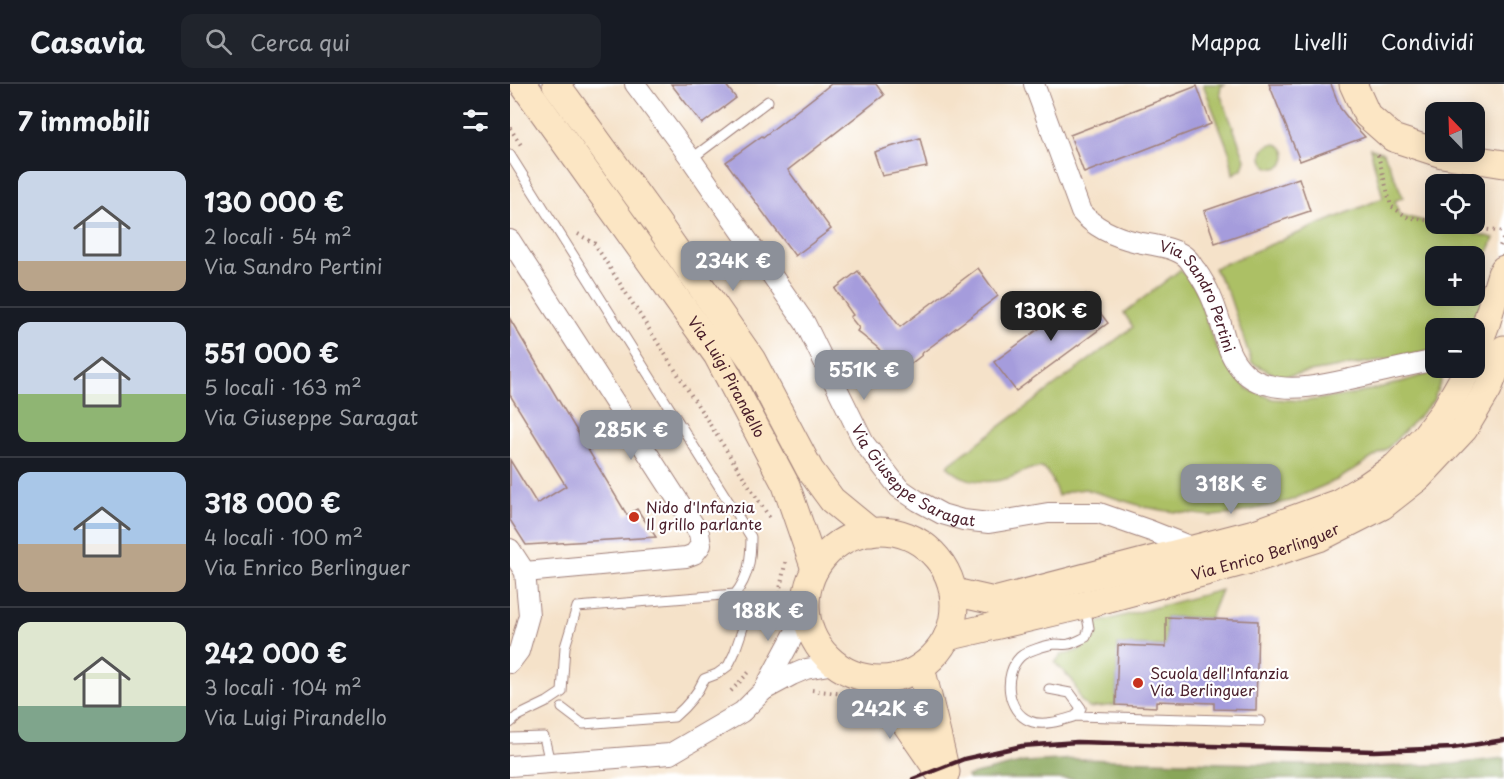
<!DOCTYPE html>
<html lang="it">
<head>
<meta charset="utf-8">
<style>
  :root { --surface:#171b24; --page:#20242c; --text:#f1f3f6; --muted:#9ea1a6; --line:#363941; --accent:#8c9099 }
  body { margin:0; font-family:"Playpen Sans",sans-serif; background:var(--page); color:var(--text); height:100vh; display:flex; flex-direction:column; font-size:22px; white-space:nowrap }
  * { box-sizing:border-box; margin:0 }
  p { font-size:20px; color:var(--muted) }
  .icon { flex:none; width:33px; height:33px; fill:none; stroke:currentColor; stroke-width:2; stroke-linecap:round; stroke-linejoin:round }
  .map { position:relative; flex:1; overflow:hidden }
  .sheet { display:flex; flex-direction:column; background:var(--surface); width:510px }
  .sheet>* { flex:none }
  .needle { width:39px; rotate:337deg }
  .tools { position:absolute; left:915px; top:18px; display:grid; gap:12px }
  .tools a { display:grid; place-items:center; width:60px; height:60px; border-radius:12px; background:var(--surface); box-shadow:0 3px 15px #0003; font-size:30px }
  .price { position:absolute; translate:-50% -51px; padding:0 14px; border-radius:12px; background:var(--accent); color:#fff; font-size:20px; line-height:39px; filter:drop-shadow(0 2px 3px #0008) }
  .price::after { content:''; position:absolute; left:50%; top:36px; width:18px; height:14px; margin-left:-9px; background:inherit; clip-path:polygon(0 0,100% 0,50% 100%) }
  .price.selected { background:#222; color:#fff }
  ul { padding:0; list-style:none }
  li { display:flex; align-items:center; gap:18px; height:150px; padding:0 18px }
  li+li { border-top:2px solid var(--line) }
  li span { display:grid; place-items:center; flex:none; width:168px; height:120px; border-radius:12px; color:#555 }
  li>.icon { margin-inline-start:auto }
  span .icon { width:72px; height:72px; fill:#fffc; stroke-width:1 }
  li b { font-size:26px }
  h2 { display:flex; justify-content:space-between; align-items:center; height:72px; padding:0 18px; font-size:26px }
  header { display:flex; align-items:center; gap:36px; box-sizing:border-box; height:84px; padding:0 30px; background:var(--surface); border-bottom:2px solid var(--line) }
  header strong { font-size:28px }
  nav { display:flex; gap:33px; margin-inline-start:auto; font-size:21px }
  .search { width:420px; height:54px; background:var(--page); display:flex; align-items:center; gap:15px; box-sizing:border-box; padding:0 21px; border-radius:12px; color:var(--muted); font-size:22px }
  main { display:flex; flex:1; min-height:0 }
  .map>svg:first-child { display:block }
</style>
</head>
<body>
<header>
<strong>Casavia</strong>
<div class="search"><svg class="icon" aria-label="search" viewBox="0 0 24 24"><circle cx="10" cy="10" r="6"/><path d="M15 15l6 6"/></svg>Cerca qui</div>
<nav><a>Mappa</a><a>Livelli</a><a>Condividi</a></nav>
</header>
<main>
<section class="sheet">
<h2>7 immobili<svg class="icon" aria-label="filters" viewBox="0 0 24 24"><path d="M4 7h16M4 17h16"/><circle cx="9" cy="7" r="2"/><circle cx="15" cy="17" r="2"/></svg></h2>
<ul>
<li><span style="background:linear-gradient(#c9d6e8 75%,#b9a48a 0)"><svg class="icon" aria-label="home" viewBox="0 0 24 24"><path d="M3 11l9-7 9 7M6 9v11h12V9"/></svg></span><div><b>130 000 €</b><p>2 locali · 54 m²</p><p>Via Sandro Pertini</p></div></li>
<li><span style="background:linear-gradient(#c9d6e8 60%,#8fb573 0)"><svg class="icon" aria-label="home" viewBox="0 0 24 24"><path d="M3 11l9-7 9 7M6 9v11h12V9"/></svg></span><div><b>551 000 €</b><p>5 locali · 163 m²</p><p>Via Giuseppe Saragat</p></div></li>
<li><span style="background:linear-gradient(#a9c7e8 60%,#b9a48a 0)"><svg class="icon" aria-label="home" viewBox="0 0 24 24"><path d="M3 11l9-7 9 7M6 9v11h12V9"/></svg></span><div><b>318 000 €</b><p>4 locali · 100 m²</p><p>Via Enrico Berlinguer</p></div></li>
<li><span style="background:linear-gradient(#dfe7d0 70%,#7fa58c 0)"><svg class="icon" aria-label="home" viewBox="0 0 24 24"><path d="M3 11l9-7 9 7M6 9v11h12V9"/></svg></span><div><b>242 000 €</b><p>3 locali · 104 m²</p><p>Via Luigi Pirandello</p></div></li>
</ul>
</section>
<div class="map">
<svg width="994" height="695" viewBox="0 0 994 695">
  <rect width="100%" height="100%" fill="#fff"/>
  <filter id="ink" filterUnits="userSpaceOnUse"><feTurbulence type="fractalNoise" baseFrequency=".0167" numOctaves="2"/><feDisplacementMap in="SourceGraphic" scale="12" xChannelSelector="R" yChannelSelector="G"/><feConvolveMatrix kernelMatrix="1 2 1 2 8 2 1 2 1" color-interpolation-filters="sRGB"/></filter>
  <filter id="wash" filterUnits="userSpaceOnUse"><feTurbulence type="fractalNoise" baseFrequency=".008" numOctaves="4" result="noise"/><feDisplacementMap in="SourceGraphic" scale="24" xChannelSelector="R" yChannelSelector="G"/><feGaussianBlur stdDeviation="1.35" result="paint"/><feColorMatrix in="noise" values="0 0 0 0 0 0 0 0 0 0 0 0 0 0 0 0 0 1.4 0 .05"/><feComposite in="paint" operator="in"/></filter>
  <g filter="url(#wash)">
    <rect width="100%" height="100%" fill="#f5e2c9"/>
    <!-- green -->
    <path fill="#acc065" stroke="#7b7048" stroke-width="1.5" fill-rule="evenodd" d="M693 0H716L711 2 710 9 735 75 732 85 723 90 720 70Z
      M752 72a12 12 0 1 1 24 0a12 12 0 1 1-24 0Z
      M860 64 874 69 893 113 885 117 889 131 984 154C980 165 974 174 972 185 970 197 973 211 971 223 970 230 965 238 962 244H926L925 267 770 293 742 279 719 211 704 184 873 114ZM926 172H964V212H926Z
      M670 186 679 194 686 204 703 256 717 282 738 305 763 315 796 317 840 311 888 299 936 284 923 317 878 364 829 395 779 417 723 430 702 432 657 427 635 423 575 405 560 407 548 412C545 404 540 386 531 384 522 382 511 389 504 392 482 401 454 400 437 382L623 243 614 229Z
      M711 506 700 534 656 533V562L608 561 606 621 579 624 571 617 563 597 545 579 551 571C568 568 573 565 586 553V539Z"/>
    <!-- forest -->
    <path fill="#89a65a" stroke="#6a6242" stroke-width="1.5" d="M994 674V695H458L457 692 514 678 567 675 864 683 944 680Z"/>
    <g id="blocks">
      <!-- building -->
      <path fill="#a59cdc" d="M161 0H215L226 14 192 40Z
        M321 0H366L374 11 278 86 321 145 285 172 216 78 252 52 253 53Z
        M759 0H821L830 24 841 38 855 53 790 77Z
        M687 2 701 40 574 89 560 51Z
        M410 54 417 83 372 92 364 68Z
        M789 94 800 127 705 159 694 127Z
        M468 184 488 212 411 270 412 271 388 290 368 264 347 247 349 244 340 233 343 231 325 205 348 187 390 243Z
        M576 210 598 239 506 307 484 278Z
        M0 235 117 431 127 425 146 453 16 461 0 436V376L27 420 56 402 0 311Z
        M656 533 748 537 746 626 704 625V619L646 617V623L606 621 608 561 656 563Z"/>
    </g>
  </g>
  <g filter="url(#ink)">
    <use href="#blocks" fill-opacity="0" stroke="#a0807a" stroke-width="1.5"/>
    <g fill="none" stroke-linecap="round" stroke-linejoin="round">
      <!-- lane casing -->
      <g stroke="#a0807a" stroke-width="11">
        <path id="lane" d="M0 71 241 453C241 474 239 493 225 510L67 523 55 563 52 608 37 618 8 632 0 639
          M181 75 258 17
          M539 605 560 609 571 624 566 632C553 636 533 643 520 637 496 627 493 590 510 573 516 567 537 561 545 560 550 560 555 561 559 560 565 559 571 555 576 553L579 544 576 527 574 525
          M52 624 73 640 164 633C177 622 187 611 194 595L207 590 218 582 224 570 236 535V522L225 510
          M566 632 751 637
          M0 654 34 653 40 679"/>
      </g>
      <!-- street casing -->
      <g stroke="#a0807a" stroke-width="22">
        <g id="street">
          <path id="s1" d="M125 0 181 75 295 239 354 359 389 404 408 417 432 430 453 436 479 439 538 429H589L641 447 684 464"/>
          <path id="s2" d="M524 0 571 128C586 145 605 153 627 158 642 161 667 163 678 175 681 178 683 183 686 186 699 205 704 218 711 240 714 251 717 264 723 274 731 288 743 298 759 301 788 309 825 298 854 292 878 286 902 281 926 276"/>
          <path d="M0 156 189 449 191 461 184 470 176 473 15 488"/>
          <path d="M0 465 15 488 19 531 9 567 0 579"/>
          <path d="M254 606 282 591 296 585 324 580"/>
          <path d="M0 682 160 670 232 628 254 606 296 528"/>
        </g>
      </g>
      <!-- secondary casing -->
      <g stroke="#a0807a" stroke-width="29">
        <g id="secondary">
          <path id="s3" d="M13 0 207 271 276 401 305 485"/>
          <path d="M46 0 147 139 242 276 300 386 322 416 361 448"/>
          <path d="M843 0 857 31 883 54 932 70 994 80"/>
          <path d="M964 272 976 240 991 190 994 185"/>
          <circle cx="370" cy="521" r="74"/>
          <path d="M444 508 484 517 748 448 828 419 857 402 886 382 915 352 935 326 959 284"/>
          <path id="s4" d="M437 553 570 522 751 473 809 454 872 422 909 393 954 345 978 305 994 265"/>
          <path d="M411 583 436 688"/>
          <path d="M355 594 396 640 434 695"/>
        </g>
      </g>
      <!-- path -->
      <path stroke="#a0807a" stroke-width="4" stroke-dasharray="1.5 4.5" stroke-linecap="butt" d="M0 44 11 61
        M868 71 881 122 897 133 926 138
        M936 140 994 148
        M68 150 84 159 261 436
        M990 162 994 153
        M267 539 270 505 276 475
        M302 606 333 610 341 615
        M221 607 241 586"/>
      <!-- lane -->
      <use href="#lane" stroke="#fff" stroke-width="9"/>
      <!-- street -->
      <use href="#street" stroke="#fff" stroke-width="20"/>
      <!-- secondary -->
      <use href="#secondary" stroke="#fce6c4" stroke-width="27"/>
      <!-- rail -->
      <path stroke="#4a1f2b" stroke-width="4.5" d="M403 695 454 675 512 662 567 658 864 667 943 664 994 656"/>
    </g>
  </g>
  <!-- markers -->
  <g fill="#c8321e" stroke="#fff" stroke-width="2">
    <circle cx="124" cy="433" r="6"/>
    <circle cx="628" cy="599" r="6"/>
  </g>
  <g text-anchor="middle" stroke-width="4.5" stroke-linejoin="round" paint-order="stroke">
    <!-- street labels -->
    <g font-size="15" fill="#4a1f2b" stroke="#fff">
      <text dy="5" stroke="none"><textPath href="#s2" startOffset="291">Via Sandro Pertini</textPath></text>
      <text dy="5" stroke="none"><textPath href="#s3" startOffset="357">Via Luigi Pirandello</textPath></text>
      <text dy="5" stroke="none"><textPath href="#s1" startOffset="488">Via Giuseppe Saragat</textPath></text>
      <text dy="5" stroke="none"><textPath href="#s4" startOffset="330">Via Enrico Berlinguer</textPath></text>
    </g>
    <!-- poi labels -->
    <g font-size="15" fill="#4a1f2b" stroke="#fff" text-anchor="start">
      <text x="136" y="429">Nido d'Infanzia<tspan x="136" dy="17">Il grillo parlante</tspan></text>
      <text x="640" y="595">Scuola dell'Infanzia<tspan x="640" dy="17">Via Berlinguer</tspan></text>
    </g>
  </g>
</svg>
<div class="tools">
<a><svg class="needle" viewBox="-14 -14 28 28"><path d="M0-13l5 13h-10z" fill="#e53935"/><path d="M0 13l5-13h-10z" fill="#9ea1a6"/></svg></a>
<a><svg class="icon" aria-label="locate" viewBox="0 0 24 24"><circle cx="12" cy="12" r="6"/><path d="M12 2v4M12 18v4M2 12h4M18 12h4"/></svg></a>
<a>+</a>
<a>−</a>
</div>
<b class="price" style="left:223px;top:208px">234K €</b>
<b class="price selected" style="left:541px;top:258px">130K €</b>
<b class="price" style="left:354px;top:317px">551K €</b>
<b class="price" style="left:121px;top:377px">285K €</b>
<b class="price" style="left:721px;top:431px">318K €</b>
<b class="price" style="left:258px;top:558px">188K €</b>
<b class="price" style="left:380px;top:656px">242K €</b>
</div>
</main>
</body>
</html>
